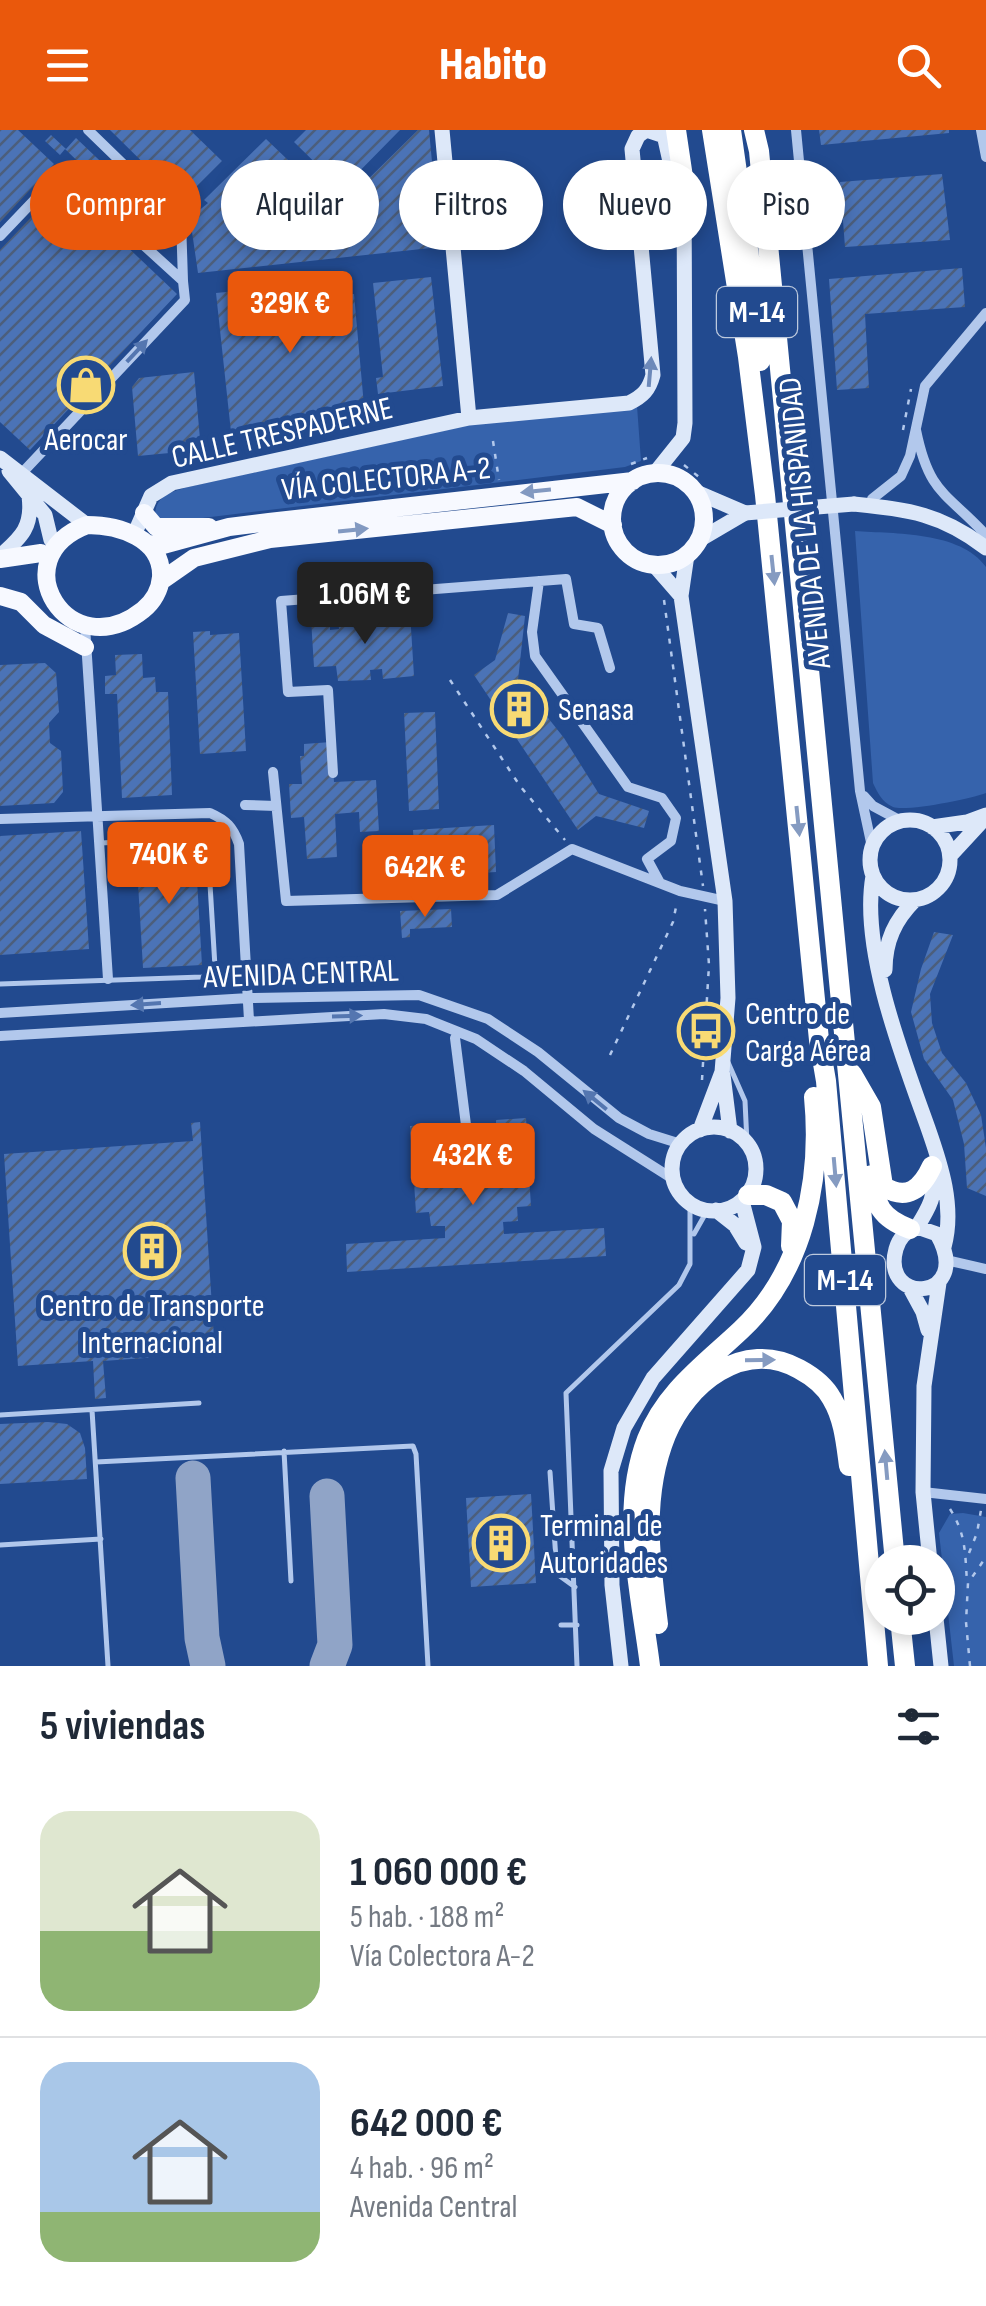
<!DOCTYPE html>
<html lang="es">
<head>
<meta charset="utf-8">
<style>
  :root { --surface:#fff; --page:#f6f6f7; --text:#1f2937; --muted:#747a83; --line:#e0e1e3; --accent:#ea580c }
  body { margin:0; font-family:"Sofia Sans Condensed",sans-serif; background:var(--page); color:var(--text); height:100vh; display:flex; flex-direction:column; font-size:38px; white-space:nowrap }
  * { box-sizing:border-box; margin:0 }
  p { font-size:32px; color:var(--muted) }
  .icon { flex:none; width:55px; height:55px; fill:none; stroke:currentColor; stroke-width:2; stroke-linecap:round; stroke-linejoin:round }
  .map { position:relative; height:1536px; overflow:hidden }
  .side { display:flex; flex-direction:column; background:var(--surface); flex:1 }
  .side>* { flex:none }
  .banner { position:absolute; left:30px; top:30px; width:928px; height:90px; display:flex; gap:20px }
  .fabs { position:absolute; left:865px; top:1415px; display:grid; gap:20px }
  .fabs a { display:grid; place-items:center; width:90px; height:90px; border-radius:50%; background:var(--surface); box-shadow:0 5px 15px #0003; font-size:50px }
  .price { position:absolute; translate:-50% -85px; padding:0 22px; border-radius:10px; background:var(--accent); color:#fff; font-size:32px; line-height:65px; filter:drop-shadow(0 2px 5px #0008) }
  .price::after { content:''; position:absolute; left:50%; top:60px; width:30px; height:22px; margin-left:-15px; background:inherit; clip-path:polygon(0 0,100% 0,50% 100%) }
  .price.active { background:#222; color:#fff }
  ul { padding:0; list-style:none }
  li { display:flex; align-items:center; gap:30px; height:250px; padding:0 40px }
  li+li { border-top:2px solid var(--line) }
  li span { display:grid; place-items:center; flex:none; width:280px; height:200px; border-radius:30px; color:#555 }
  li>.icon { margin-inline-start:auto }
  span .icon { width:120px; height:120px; fill:#fffc; stroke-width:1 }
  li b { font-size:42px }
  h2 { display:flex; justify-content:space-between; align-items:center; height:120px; padding:0 40px; font-size:42px }
  .chip { padding:0 35px; border-radius:45px; background:var(--surface); box-shadow:0 5px 15px #0003; font-size:35px; line-height:90px }
  .chip.active { background:var(--accent); color:#fff }
  header { display:flex; justify-content:space-between; align-items:center; height:130px; padding:0 40px; background:var(--accent); color:#fff; font-size:45px; font-weight:800 }
  .map>svg:first-child { display:block }
</style>
</head>
<body>
<header><svg class="icon" aria-label="menu" viewBox="0 0 24 24"><path d="M4 6h16M4 12h16M4 18h16"/></svg>Habito<svg class="icon" aria-label="search" viewBox="0 0 24 24"><circle cx="10" cy="10" r="6"/><path d="M15 15l6 6"/></svg></header>
<div class="map">
<svg width="986" height="1536" viewBox="0 0 986 1536">
  <defs>
    <pattern id="building-hatch" width="6" height="6" patternUnits="userSpaceOnUse" patternTransform="scale(2.5)"><rect width="6" height="6" fill="#4b73b6"/><path d="M-1 1l2-2M0 6l6-6M5 7l2-2" fill="none" stroke="#4c5e7c"/></pattern>
  </defs>
  <rect width="100%" height="100%" fill="#224a8f"/>
  <!-- green -->
  <path fill="#3663ac" d="M637 276 641 331 625 337 186 390 161 389 155 385C156 365 171 362 188 357L478 293Z
    M855 401C895 404 960 401 986 437V663C971 669 905 682 893 677 881 671 878 663 873 653Z
    M963 1383 986 1387V1536H954L939 1403 950 1384Z"/>
  <g fill="none" stroke-linecap="round" stroke-linejoin="round">
    <!-- taxiway -->
    <path stroke="#90a4c7" stroke-width="35" d="M193 1348 202 1508 208 1536
      M327 1366 335 1515 327 1536"/>
  </g>
  <!-- building -->
  <path fill="url(#building-hatch)" d="M0 0H18L54 34 0 92Z
    M110 0H190L222 31 182 71Z
    M306 0H400L342 59 294 12Z
    M418 0H429L440 117 198 143 190 88 208 73 204 70 266 9 334 74 343 73 349 68Z
    M819 0H949V3L821 15Z
    M51 5 66 19 76 8 137 66 126 78 65 19 60 25 45 11Z
    M942 44 950 110 845 117 840 52Z
    M62 55 177 164 30 320 0 292V120Z
    M962 138 965 177 865 184 869 258 837 260 829 149Z
    M431 147 443 256 378 264 376 248 383 247 373 153Z
    M339 151 340 165 354 164 365 287 231 302 216 163Z
    M194 242 201 320 138 326 132 257 139 248Z
    M410 482 414 546 383 549 382 539 370 540 371 550 338 551 336 536 314 537 311 489 330 488V500L339 499 338 487H361L363 496 383 495V483Z
    M508 483 525 486 518 550 564 608 599 664 649 681 644 698 596 686 578 700 474 545 495 530Z
    M210 501V505L239 503 246 621 200 624 193 502Z
    M142 524 143 548 155 547 156 562H168L172 665 122 668 117 564H105V546L116 545 115 525Z
    M45 533 56 543 59 582 49 593 50 613 61 621 63 662 54 673 0 676V535Z
    M435 582 439 679 409 681 404 583Z
    M331 612 334 652 376 650 379 701 360 702 359 682 335 684 337 727 307 729 304 687 291 688 289 654H302L300 626H304V614Z
    M494 695 496 742 416 747 413 700Z
    M81 701 89 819 0 825V706Z
    M195 716 202 835 143 838 136 719Z
    M451 779 452 797 410 799V807L402 808 400 781Z
    M934 802 953 805 930 864 932 893 942 923 966 953 981 985 986 1018V1066L967 1058 964 1014 953 970 924 929 911 882 921 839Z
    M526 988 528 1018 513 1019 515 1046 529 1045 531 1076 517 1077 518 1091 503 1092 504 1104 604 1098 606 1126 347 1142 346 1114 445 1108V1096H431L429 1082 416 1083 414 1052 427 1051 426 1025 412 1026 410 996 440 994 441 1008 496 1004V990Z
    M200 992 215 1223 103 1231 106 1268 95 1269 93 1231 18 1236 4 1024 193 1011 191 993Z
    M48 1292 67 1294 80 1303 85 1318 87 1349 0 1354V1294Z
    M531 1364 536 1453 471 1457 466 1368Z"/>
  <g fill="none" stroke-linecap="round" stroke-linejoin="round">
    <!-- path -->
    <path stroke="#b2c8ec" stroke-width="2.5" stroke-dasharray="5 8" stroke-linecap="butt" d="M903 300 911 259
      M493 311 499 350
      M631 334 647 328
      M684 335 699 347
      M664 470 703 756
      M450 550 520 656 565 710
      M610 925 673 792 677 772
      M702 950 709 835 705 779
      M950 1379C966 1404 965 1423 967 1452
      M969 1423 977 1403 981 1380
      M970 1536 966 1492 968 1453 986 1427"/>
    <!-- lane -->
    <path stroke="#b2c8ec" stroke-width="5" d="M0 854 202 847 215 837 208 721 203 713 196 708 101 713
      M727 930 745 971 747 1013
      M694 1104 707 1081
      M92 1280 108 1536
      M0 1285 199 1273
      M284 1321 291 1451
      M96 1332 413 1316 416 1324 428 1536
      M550 1342 557 1444 575 1457
      M0 1415 101 1409
      M561 1495H577
      M577 1536 566 1263 679 1155 690 1134V1074"/>
    <!-- street -->
    <path stroke="#b2c8ec" stroke-width="10" d="M88 0 181 90 183 151
      M796 0 860 661 872 717
      M981 0 986 27
      M130 102 158 70
      M0 106 62 41 183 151 185 170 22 343
      M916 300C929 364 946 362 986 405
      M872 369 901 346 910 326 925 256 986 183
      M539 451 532 502 535 526 628 657 662 668 676 688 671 711 647 729 660 753
      M85 496 108 849
      M273 642 286 771 497 765 572 719 680 761 725 771
      M333 643 328 560 288 562 281 471 566 449 574 494 598 498 610 538
      M864 666 873 676 901 691
      M245 675 276 676
      M0 689 210 683C226 690 233 697 239 714L249 890
      M0 883 249 868 419 865 488 889 538 922 619 988 649 1004 681 1014
      M0 906 384 884 426 889 476 909 524 941 594 999 673 1049
      M455 908 466 995
      M946 1130 986 1139
      M923 1362 986 1369"/>
    <!-- secondary -->
    <path stroke="#dde8f9" stroke-width="15" d="M442 0 469 288
      M0 328 87 395
      M9 341 45 385 51 410
      M655 343 683 308 685 293 684 54 671 36 663 0
      M696 362 745 383
      M854 374C909 380 940 383 986 418
      M134 405 151 366 172 353 469 288 629 273C643 266 649 260 653 245L632 19 638 6 646 0 664 6
      M699 410 745 383
      M687 425 681 466 725 771 728 868 722 942 700 1000
      M0 426C22 407 33 396 29 366
      M654 435 681 466
      M870 730a40 40 0 1 1 80 0a40 40 0 1 1-80 0Z
      M932 697 967 692 986 685
      M950 726 984 689
      M873 746C860 819 903 928 928 998 941 1035 955 1077 944 1117
      M885 840C885 811 895 790 915 770
      M723 945 730 1001
      M672 1039a42 42 0 1 1 84 0a42 42 0 1 1-84 0Z
      M716 1080 735 1095 746 1113
      M917 1097 937 1104C975 1171 880 1177 896 1119 899 1108 906 1101 917 1097Z
      M917 1097C929 1078 937 1064 933 1041
      M910 1158 923 1182 928 1200
      M930 1432 923 1362 924 1256 939 1153
      M936 1488 941 1536
      M621 1536 612 1455 611 1341 624 1298 653 1248 748 1140 754 1117 742 1071"/>
    <!-- primary -->
    <path stroke="#f7f9ff" stroke-width="18" d="M612 389a46 46 0 1 1 92 0a46 46 0 1 1-92 0Z
      M144 383 156 397H209
      M87 395C118 395 163 408 161 447 160 460 153 472 143 480 69 539 0 428 87 395Z
      M147 414 163 415 229 397 269 392 633 351
      M0 429 41 423
      M161 451 194 428 270 409 577 377 613 395
      M0 466 21 472 44 495 85 517"/>
    <!-- highway -->
    <path stroke="#fff" stroke-width="20" d="M676 0 684 54
      M712 0 748 227 765 365 819 910 826 951 878 1536
      M731 0 758 190 760 231
      M754 0 759 21 895 1432
      M852 944 871 977 883 1056C907 1072 922 1058 932 1036
      M872 1045C875 1076 881 1088 910 1099
      M748 1065H766L782 1072 792 1091 791 1116
      M900 1488 905 1536
      M658 1494C650 1431 641 1366 666 1305 687 1254 743 1208 799 1239 812 1246 825 1256 832 1269 844 1289 846 1314 849 1336
      M650 1536C641 1462 619 1382 647 1309 666 1261 705 1234 741 1200 804 1141 822 1050 814 967"/>
    <!-- secondary-bridge -->
    <path stroke="#dde8f9" stroke-width="15" d="M745 383 854 374"/>
  </g>
  <!-- one-way arrows -->
  <defs><path id="oneway-solid" d="M-6-.8H1V-3.2L6.5 0L1 3.2V.8H-6Z" transform="scale(2.5)"/></defs>
  <g fill="#5476b0">
    <use href="#oneway-solid" transform="translate(137 221) rotate(-47)"/>
    <use href="#oneway-solid" transform="translate(146 874) rotate(176)"/>
    <use href="#oneway-solid" transform="translate(347 886) rotate(-2)"/>
    <use href="#oneway-solid" transform="translate(595 970) rotate(-141)"/>
  </g>
  <use fill="#6d89b9" href="#oneway-solid" transform="translate(650 242) rotate(-85)"/>
  <g fill="#8299c1">
    <use href="#oneway-solid" transform="translate(536 361) rotate(174)"/>
    <use href="#oneway-solid" transform="translate(353 400) rotate(-6)"/>
  </g>
  <g fill="#859bc1">
    <use href="#oneway-solid" transform="translate(773 440) rotate(84)"/>
    <use href="#oneway-solid" transform="translate(798 691) rotate(84)"/>
    <use href="#oneway-solid" transform="translate(835 1042) rotate(85)"/>
    <use href="#oneway-solid" transform="translate(760 1230) rotate(-1)"/>
    <use href="#oneway-solid" transform="translate(886 1335) rotate(-95)"/>
  </g>
  <!-- icons -->
  <defs>
    <g id="shop-ring" transform="scale(2.875)"><circle r="9.5" fill="#224a8f" stroke="#f8da74" stroke-width="1.5"/><path d="M-5-2.5h2.3a2.7 3.5 0 0 1 5.4 0H5L5.5 6h-11ZM-1.5-2.5h3a1.5 2.3 0 0 0-3 0Z" fill="#f8da74"/></g>
    <g id="building-ring" transform="scale(2.875)"><circle r="9.5" fill="#224a8f" stroke="#f8da74" stroke-width="1.5"/><path d="M-4-6H4V6H1V3H-1V6H-4ZM-2.5-4.3h1.7v1.8h-1.7ZM.8-4.3h1.7v1.8H.8ZM-2.5-1h1.7V.8h-1.7ZM.8-1h1.7V.8H.8Z" fill="#f8da74"/></g>
    <g id="bus-ring" transform="scale(2.875)"><circle r="9.5" fill="#224a8f" stroke="#f8da74" stroke-width="1.5"/><path d="M-5-6H5V4H4V6H2V4H-2V6H-4V4H-5ZM-3.5-4V0h7V-4ZM-3.5 1.2v1.5H-2V1.2ZM2 1.2v1.5H3.5V1.2Z" fill="#f8da74"/></g>
  </defs>
  <g fill-rule="evenodd">
    <use href="#shop-ring" x="86" y="255"/>
    <use href="#building-ring" x="519" y="579"/>
    <use href="#bus-ring" x="706" y="901"/>
    <use href="#building-ring" x="152" y="1121"/>
    <use href="#building-ring" x="501" y="1413"/>
  </g>
  <g text-anchor="middle" stroke-width="10" stroke-linejoin="round" paint-order="stroke">
    <!-- shield labels -->
    <g fill="#224a8f" stroke="#bdc9dd" stroke-width="2.5">
      <rect x="717" y="157" width="80" height="50" rx="8"/>
      <rect x="805" y="1125" width="80" height="50" rx="8"/>
    </g>
    <g font-size="30" font-weight="bold" fill="#fff">
      <text x="757" y="192">M-14</text>
      <text x="845" y="1160">M-14</text>
    </g>
    <!-- street labels -->
    <g font-size="32" fill="#fff" stroke="#224a8f">
      <text transform="translate(282 302) rotate(-13)" y="11">CALLE TRESPADERNE</text>
      <text transform="translate(386 348) rotate(-6)" y="11">VÍA COLECTORA A-2</text>
      <text transform="translate(804 393) rotate(-96)" y="11">AVENIDA DE LA HISPANIDAD</text>
      <text transform="translate(301 843) rotate(-2)" y="11">AVENIDA CENTRAL</text>
    </g>
    <!-- poi labels -->
    <g font-size="32" fill="#fff" stroke="#224a8f" text-anchor="start">
      <text x="86" y="320" text-anchor="middle">Aerocar</text>
      <text x="558" y="590">Senasa</text>
      <text x="745" y="894">Centro de<tspan x="745" dy="37">Carga Aérea</tspan></text>
      <text x="152" y="1186" text-anchor="middle">Centro de Transporte<tspan x="152" dy="37">Internacional</tspan></text>
      <text x="540" y="1406">Terminal de<tspan x="540" dy="37">Autoridades</tspan></text>
    </g>
  </g>
</svg>
<div class="fabs">
<a><svg class="icon" aria-label="locate" viewBox="0 0 24 24"><circle cx="12" cy="12" r="6"/><path d="M12 2v4M12 18v4M2 12h4M18 12h4"/></svg></a>
</div>
<b class="price" style="left:290px;top:226px">329K €</b>
<b class="price active" style="left:365px;top:517px">1.06M €</b>
<b class="price" style="left:169px;top:777px">740K €</b>
<b class="price" style="left:425px;top:790px">642K €</b>
<b class="price" style="left:473px;top:1078px">432K €</b>
<div class="banner">
<a class="chip active">Comprar</a>
<a class="chip">Alquilar</a>
<a class="chip">Filtros</a>
<a class="chip">Nuevo</a>
<a class="chip">Piso</a>
</div>
</div>
<section class="side">
<h2>5 viviendas<svg class="icon" aria-label="filters" viewBox="0 0 24 24"><path d="M4 7h16M4 17h16"/><circle cx="9" cy="7" r="2"/><circle cx="15" cy="17" r="2"/></svg></h2>
<ul>
<li><span style="background:linear-gradient(#dfe7d0 60%,#8fb573 0)"><svg class="icon" aria-label="home" viewBox="0 0 24 24"><path d="M3 11l9-7 9 7M6 9v11h12V9"/></svg></span><div><b>1 060 000 €</b><p>5 hab. · 188 m²</p><p>Vía Colectora A-2</p></div></li>
<li><span style="background:linear-gradient(#a9c7e8 75%,#8fb573 0)"><svg class="icon" aria-label="home" viewBox="0 0 24 24"><path d="M3 11l9-7 9 7M6 9v11h12V9"/></svg></span><div><b>642 000 €</b><p>4 hab. · 96 m²</p><p>Avenida Central</p></div></li>
</ul>
</section>
</body>
</html>
